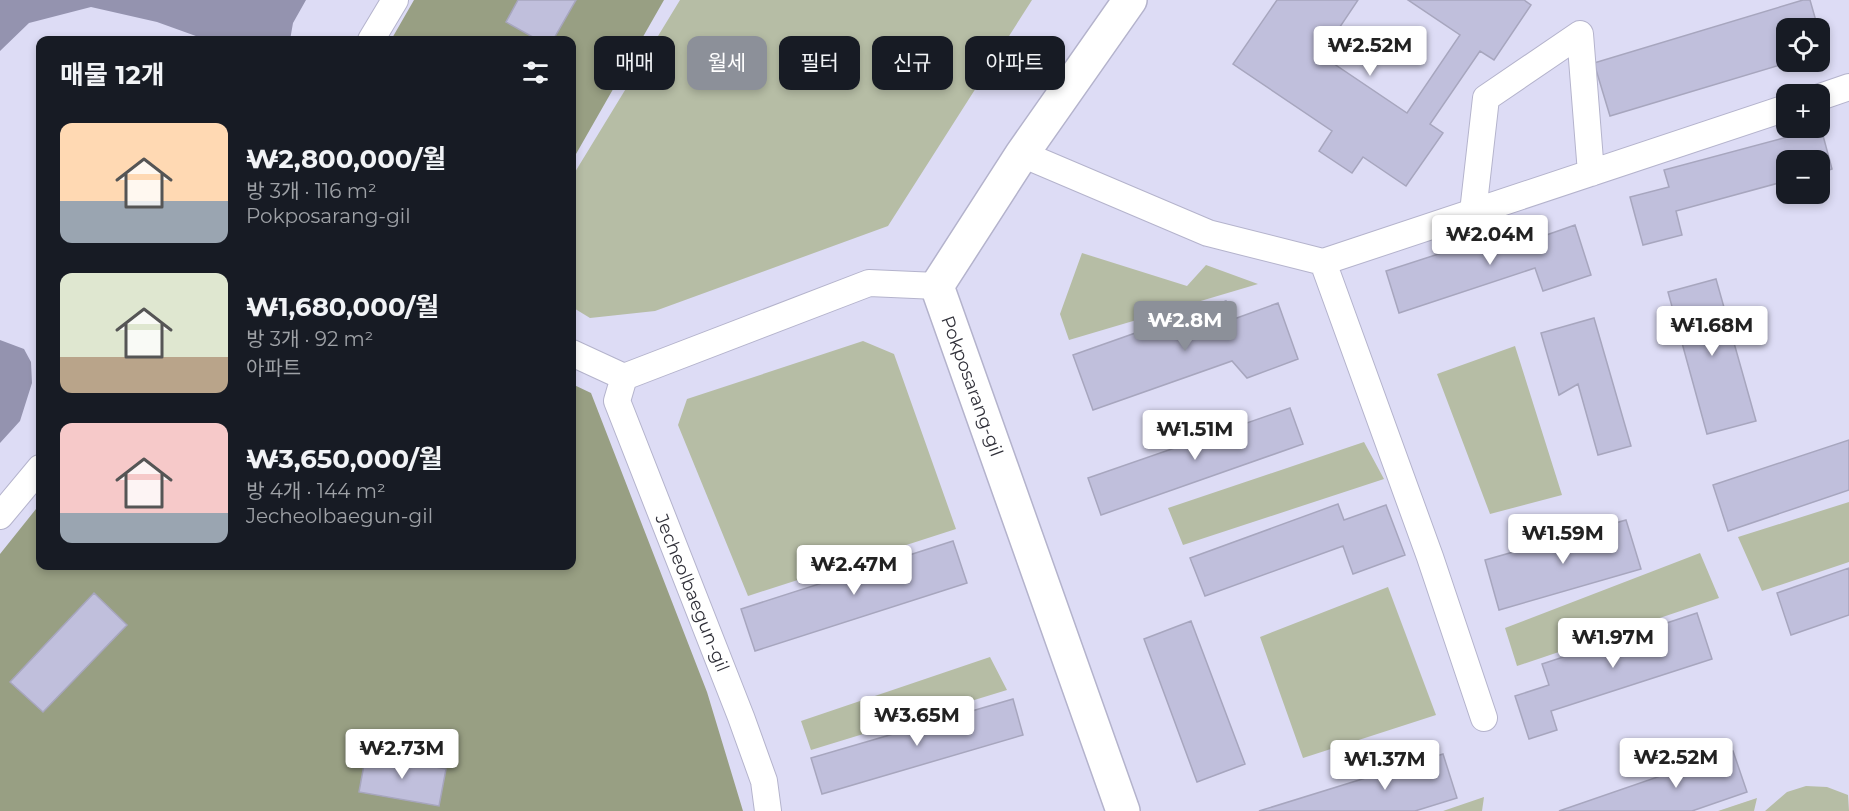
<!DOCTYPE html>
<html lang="ko">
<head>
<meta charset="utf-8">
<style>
  :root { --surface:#171b24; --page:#242831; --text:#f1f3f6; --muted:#9ea1a6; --accent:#8c9099 }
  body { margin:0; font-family:Montserrat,"Noto Sans KR",sans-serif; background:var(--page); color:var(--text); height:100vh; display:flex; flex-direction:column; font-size:22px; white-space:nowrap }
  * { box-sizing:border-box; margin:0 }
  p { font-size:20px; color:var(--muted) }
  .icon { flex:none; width:33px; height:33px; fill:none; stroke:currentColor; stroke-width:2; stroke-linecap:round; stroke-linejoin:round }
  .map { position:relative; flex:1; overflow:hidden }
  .details { position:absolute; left:36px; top:36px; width:540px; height:534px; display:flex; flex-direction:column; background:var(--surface); border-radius:12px; box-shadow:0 3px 9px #0003 }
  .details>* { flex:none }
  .hud { position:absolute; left:594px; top:36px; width:570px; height:54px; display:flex; gap:12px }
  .fabs { position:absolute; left:1776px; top:18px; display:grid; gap:12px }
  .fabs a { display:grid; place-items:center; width:54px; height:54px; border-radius:12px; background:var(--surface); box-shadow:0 3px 9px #0003; font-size:30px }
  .price { position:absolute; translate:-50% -51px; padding:0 14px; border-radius:6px; background:#fff; color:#222; font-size:20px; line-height:39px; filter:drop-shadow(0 2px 3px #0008) }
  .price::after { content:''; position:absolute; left:50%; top:36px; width:18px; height:14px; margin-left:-9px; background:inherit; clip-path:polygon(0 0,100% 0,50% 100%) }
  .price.current { background:var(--accent); color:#fff }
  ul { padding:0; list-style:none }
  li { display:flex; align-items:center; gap:18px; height:150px; padding:0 24px }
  li span { display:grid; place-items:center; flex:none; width:168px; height:120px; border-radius:12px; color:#555 }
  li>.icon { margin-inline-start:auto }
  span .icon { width:72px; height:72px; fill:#fffc; stroke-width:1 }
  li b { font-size:26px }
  h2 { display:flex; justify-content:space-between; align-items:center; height:72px; padding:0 24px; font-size:26px }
  .chip { padding:0 21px; border-radius:12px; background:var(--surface); box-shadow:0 3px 9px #0003; font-size:21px; line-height:54px }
  .chip.current { background:var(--accent); color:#fff }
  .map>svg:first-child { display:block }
</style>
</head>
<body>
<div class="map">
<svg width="1849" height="811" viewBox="0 0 1849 811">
  <rect width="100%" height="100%" fill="#dddcf5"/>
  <!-- green -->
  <path fill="#b6bda5" d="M680 0H1032L888 226 655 311 590 318 572 307V177Z
    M1082 253 1187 286 1206 265 1258 284 1069 340 1060 314Z
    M863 341 894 354 956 529 748 596 678 425 687 399Z
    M1515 346 1562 495 1490 514 1437 374Z
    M1364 442 1384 479 1183 545 1168 508Z
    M1849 502V562L1762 591 1738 537Z
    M1700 553 1719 598 1517 666 1505 628Z
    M1388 587 1436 715 1303 758 1260 637Z
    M990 657 1007 690 811 750 801 721Z
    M1806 786 1827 787 1848 795 1849 811H1765L1787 792Z
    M1484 797 1482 811H1443Z
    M1757 798 1754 811H1718Z"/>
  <!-- forest -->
  <path fill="#989f83" d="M414 0H664L572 161V40H391Z
    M572 384 591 393 707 692 743 811H0V554L40 504V566H572Z"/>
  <!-- water -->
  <path fill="#9493af" d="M0 0H306L293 23 290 40H207L157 22 91 7 29 23 0 51Z
    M0 340 24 349 31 362 32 383 20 421 0 443Z"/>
  <!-- building -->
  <path fill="#c0bfdc" stroke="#a7a6be" stroke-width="1.5" d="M518 0H576L553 40H538L506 22Z
    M1277 0H1358L1321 55 1407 113 1460 35 1408 0H1524L1531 5 1494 60 1480 51 1430 124 1443 133 1406 186 1363 157 1352 173 1319 151 1332 131 1233 64Z
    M1803 0H1810L1818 28H1786V62H1790L1610 116 1594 63Z
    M1821 128 1832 169 1820 173V160H1786V181L1676 211 1682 235 1643 245 1630 197 1669 187 1664 170Z
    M1531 224 1535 239 1575 225 1591 275 1543 291 1535 268 1399 313 1386 271Z
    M1716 279 1756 421 1707 434 1668 292Z
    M1226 301 1234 319 1278 303 1298 359 1247 378 1232 361 1093 410 1073 355Z
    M1594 318 1631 446 1598 455 1578 384 1559 395 1541 333Z
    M1290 408 1303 444 1101 515 1088 478Z
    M1849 440V490L1728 531 1713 485Z
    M1338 504 1344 520 1386 505 1405 555 1353 574 1343 546 1205 596 1190 558Z
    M1626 520 1641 569 1499 610 1485 560Z
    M953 541 967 583 755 651 741 609Z
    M1849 568V615L1791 635 1777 593Z
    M94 593 127 625 43 712 10 682Z
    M1697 613 1712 659 1551 711 1557 730 1529 739 1515 696 1549 685 1542 664Z
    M1191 621 1245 764 1197 782 1144 639Z
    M1013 699 1023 735 822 794 811 758Z
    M1733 751 1747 792 1692 811H1559Z
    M366 754 446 769 439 806 359 792Z
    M1443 754 1457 798 1415 811H1259Z"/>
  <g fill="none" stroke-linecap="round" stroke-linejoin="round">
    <!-- minor casing -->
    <g stroke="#b4b3cc" stroke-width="28">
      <path id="minor" d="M371 40 395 0
        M1820 97 1849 87
        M1022 154 1208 233 1323 262 1786 108
        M1473 212 1486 98 1580 34 1591 173
        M1323 262 1430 557 1484 718
        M572 353 624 377
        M0 516 40 468
        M768 811 764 781 741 717 617 401 624 377 869 283 937 286"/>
    </g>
    <!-- tertiary casing -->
    <g stroke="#b4b3cc" stroke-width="36">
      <path id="tertiary" d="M1123 811 937 286 1022 154 1130 0"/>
    </g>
    <!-- minor -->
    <use href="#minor" stroke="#fff" stroke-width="26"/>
    <!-- tertiary -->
    <use href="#tertiary" stroke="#fff" stroke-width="33"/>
  </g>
  <g text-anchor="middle" stroke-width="5" stroke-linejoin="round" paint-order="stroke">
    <!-- street labels -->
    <g font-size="18" fill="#303039" stroke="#fff">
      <text transform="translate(972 386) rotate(70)" y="6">Pokposarang-gil</text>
      <text transform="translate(692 593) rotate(68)" y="6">Jecheolbaegun-gil</text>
    </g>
  </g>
</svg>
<div class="fabs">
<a><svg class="icon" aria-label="locate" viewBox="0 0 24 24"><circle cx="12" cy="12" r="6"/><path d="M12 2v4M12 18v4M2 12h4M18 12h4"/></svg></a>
<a>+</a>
<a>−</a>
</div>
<b class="price" style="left:1370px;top:77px">₩2.52M</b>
<b class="price" style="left:1490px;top:266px">₩2.04M</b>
<b class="price current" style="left:1185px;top:352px">₩2.8M</b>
<b class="price" style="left:1712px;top:357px">₩1.68M</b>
<b class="price" style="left:1195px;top:461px">₩1.51M</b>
<b class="price" style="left:1563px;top:565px">₩1.59M</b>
<b class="price" style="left:854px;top:596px">₩2.47M</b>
<b class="price" style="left:1613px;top:669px">₩1.97M</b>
<b class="price" style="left:917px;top:747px">₩3.65M</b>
<b class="price" style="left:402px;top:780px">₩2.73M</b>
<b class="price" style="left:1676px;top:789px">₩2.52M</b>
<b class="price" style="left:1385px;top:791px">₩1.37M</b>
<div class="hud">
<a class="chip">매매</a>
<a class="chip current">월세</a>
<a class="chip">필터</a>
<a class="chip">신규</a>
<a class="chip">아파트</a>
</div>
<section class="details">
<h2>매물 12개<svg class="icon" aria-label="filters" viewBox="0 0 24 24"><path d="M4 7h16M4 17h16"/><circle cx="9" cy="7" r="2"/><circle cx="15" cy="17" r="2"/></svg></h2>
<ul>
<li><span style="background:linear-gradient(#ffd9b3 65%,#9aa5b1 0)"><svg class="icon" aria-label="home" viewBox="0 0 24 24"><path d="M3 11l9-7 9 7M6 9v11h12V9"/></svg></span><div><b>₩2,800,000/월</b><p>방 3개 · 116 m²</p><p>Pokposarang-gil</p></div></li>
<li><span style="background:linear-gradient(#dfe7d0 70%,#b9a48a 0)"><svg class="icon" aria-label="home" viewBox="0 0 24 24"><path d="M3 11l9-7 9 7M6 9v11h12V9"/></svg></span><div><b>₩1,680,000/월</b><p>방 3개 · 92 m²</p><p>아파트</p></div></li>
<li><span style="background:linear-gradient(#f6c9c9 75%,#9aa5b1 0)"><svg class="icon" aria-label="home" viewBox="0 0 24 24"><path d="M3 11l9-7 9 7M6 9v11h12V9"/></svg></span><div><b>₩3,650,000/월</b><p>방 4개 · 144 m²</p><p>Jecheolbaegun-gil</p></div></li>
</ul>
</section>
</div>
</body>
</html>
